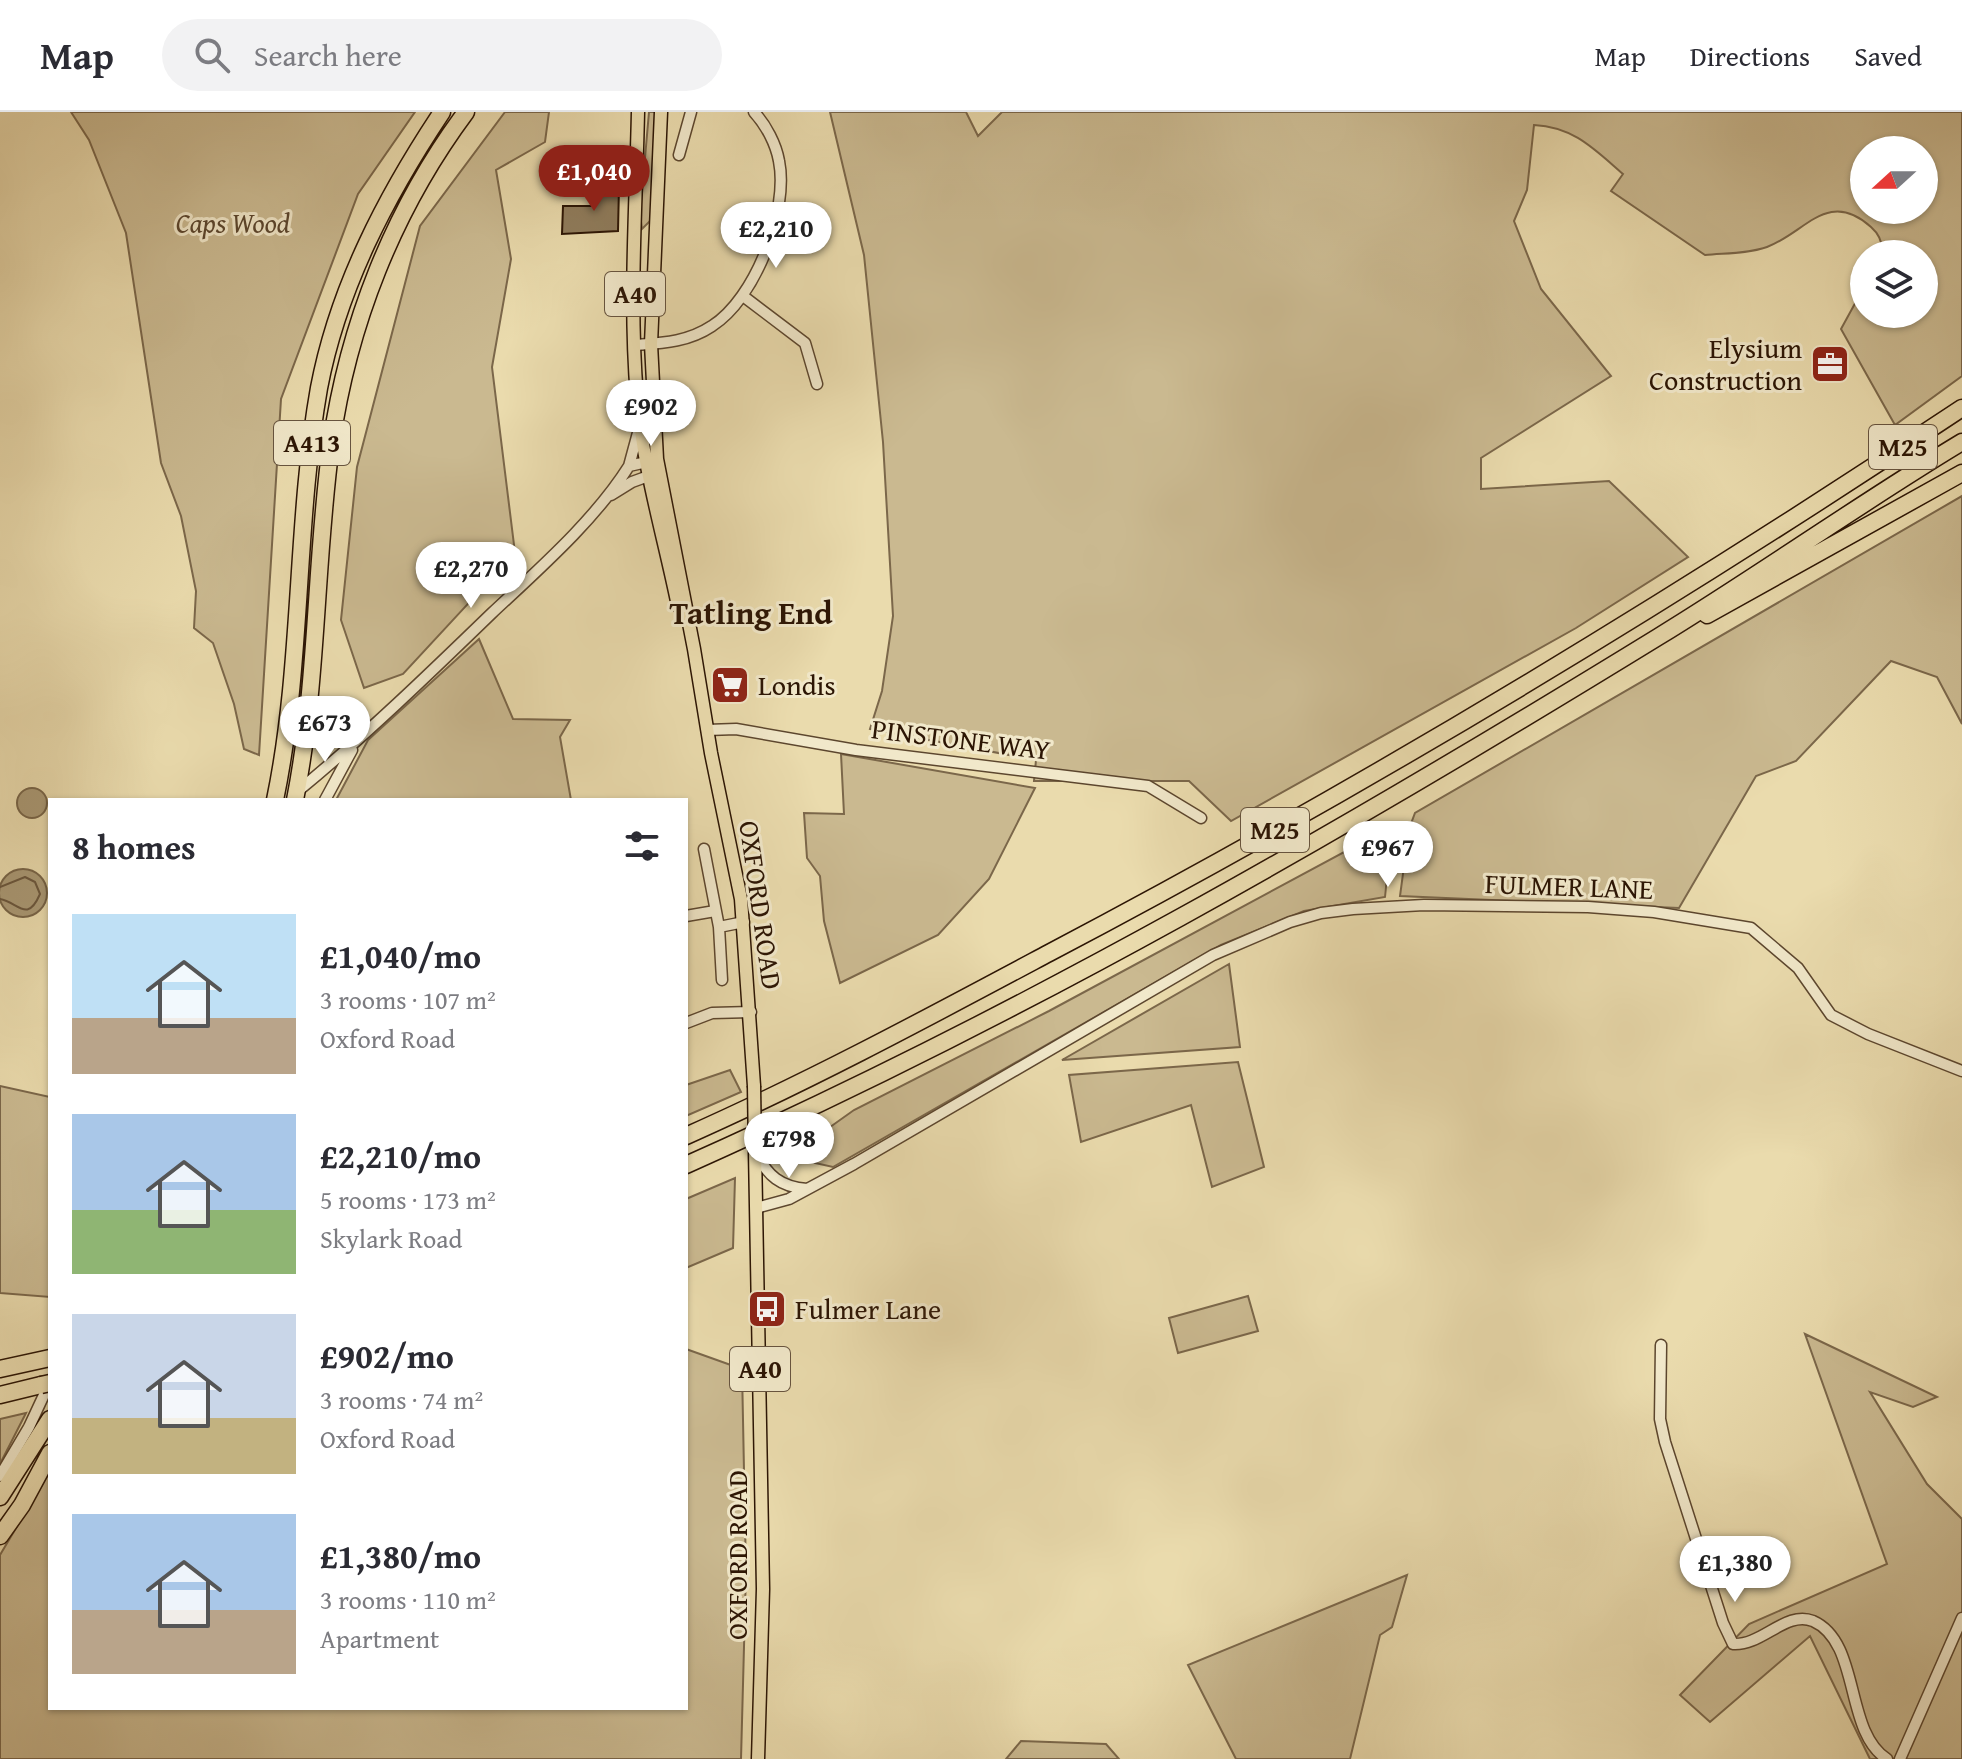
<!DOCTYPE html>
<html lang="en">
<head>
<meta charset="utf-8">
<style>
  :root { --surface:#fff; --page:#f2f2f3; --text:#2b2b33; --muted:#7c7c81; --line:#e1e1e2; --accent:#8f2418 }
  body { margin:0; font-family:"Gentium Book Plus",serif; background:var(--page); color:var(--text); height:100vh; display:flex; flex-direction:column; font-size:30px; white-space:nowrap }
  * { box-sizing:border-box; margin:0 }
  p { font-size:26px; color:var(--muted) }
  .icon { flex:none; width:44px; height:44px; fill:none; stroke:currentColor; stroke-width:2; stroke-linecap:round; stroke-linejoin:round }
  .map { position:relative; flex:1; overflow:hidden }
  .details { position:absolute; left:48px; top:686px; width:640px; height:912px; display:flex; flex-direction:column; background:var(--surface); border-radius:0px; box-shadow:0 2px 6px #0004 }
  .details>* { flex:none }
  .needle { width:52px; rotate:249deg }
  .fabs { position:absolute; left:1850px; top:24px; display:grid; gap:16px }
  .fabs a { display:grid; place-items:center; width:88px; height:88px; border-radius:50%; background:var(--surface); box-shadow:0 2px 6px #0004; font-size:40px }
  .price { position:absolute; translate:-50% -68px; padding:0 18px; border-radius:28px; background:#fff; color:#222; font-size:26px; line-height:52px; filter:drop-shadow(0 2px 4px #0008) }
  .price::after { content:''; position:absolute; left:50%; top:48px; width:24px; height:18px; margin-left:-12px; background:inherit; clip-path:polygon(0 0,100% 0,50% 100%) }
  .price.current { background:var(--accent); color:#fff }
  ul { padding:0; list-style:none }
  li { display:flex; align-items:center; gap:24px; height:200px; padding:0 24px }
  li span { display:grid; place-items:center; flex:none; width:224px; height:160px; border-radius:0px; color:#555 }
  li>.icon { margin-inline-start:auto }
  span .icon { width:96px; height:96px; fill:#fffc; stroke-width:1 }
  li b { font-size:34px }
  h2 { display:flex; justify-content:space-between; align-items:center; height:96px; padding:0 24px; font-size:34px }
  header { display:flex; align-items:center; gap:48px; box-sizing:border-box; height:112px; padding:0 40px; background:var(--surface); border-bottom:2px solid var(--line) }
  header strong { font-size:38px }
  nav { display:flex; gap:44px; margin-inline-start:auto; font-size:28px }
  .search { width:560px; height:72px; background:var(--page); display:flex; align-items:center; gap:20px; box-sizing:border-box; padding:0 28px; border-radius:44px; color:var(--muted); font-size:30px }
  .map>svg:first-child { display:block }
</style>
</head>
<body>
<header>
<strong>Map</strong>
<div class="search"><svg class="icon" aria-label="search" viewBox="0 0 24 24"><circle cx="10" cy="10" r="6"/><path d="M15 15l6 6"/></svg>Search here</div>
<nav><a>Map</a><a>Directions</a><a>Saved</a></nav>
</header>
<div class="map">
<svg width="1962" height="1647" viewBox="0 0 1962 1647">
  <rect width="100%" height="100%" fill="#eadbad"/>
  <filter id="stains"><feTurbulence type="fractalNoise" baseFrequency=".0025" numOctaves="4"/><feColorMatrix values="0 0 0 0 .2 0 0 0 0 .09 0 0 0 0 .02 0 0 0 .5 -.17"/></filter>
  <radialGradient id="worn" r=".72"><stop offset=".6" stop-color="#630" stop-opacity="0"/><stop offset="1" stop-color="#630" stop-opacity=".3"/></radialGradient>
  <!-- green -->
  <path fill="#cab990" stroke="#7b674a" stroke-width="2" fill-rule="evenodd" d="M71 0H415L358 82 281 287 259 643 244 637 234 592 213 531 194 516 196 479 181 404 161 351 126 121 89 28Z
    M505 0H549L545 30 496 58 511 147 492 255 515 441 403 562 364 576 341 508 357 355 420 114Z
    M649 0H658L651 108 642 117 640 103Z
    M830 0H966L978 24 1002 0H1962V264L1895 313 1841 217 1864 175V202H1924V142H1882C1883 132 1879 122 1871 115 1828 76 1805 121 1767 135 1747 142 1725 141 1705 143L1611 79 1623 62C1594 37 1574 15 1534 13L1527 78 1514 109 1541 177 1611 264 1481 346V377L1609 369 1688 445 1576 516 1231 709 1189 669H1034L1036 648 870 617 882 579 893 504 883 330 864 143ZM1864 38H1924V98H1864Z
    M1962 384V612L1937 565 1891 549 1796 649 1756 664 1679 796 1400 784 1409 717 1415 701Z
    M479 527 513 607 570 608 560 625 571 688H336L368 628Z
    M841 642 1035 676 989 767 938 823 840 871 824 809 820 764 807 746 804 701 844 702Z
    M1359 732C1390 734 1388 761 1385 785L1304 799 1221 833 833 1055 788 1045 854 998 1049 899Z
    M1229 852 1240 935 1062 948Z
    M1238 950 1264 1055 1212 1075 1191 993 1081 1030 1069 963Z
    M730 958 741 980 686 1004V973Z
    M0 974 50 985V1185L0 1181Z
    M735 1066 733 1136 686 1156V1087Z
    M1248 1184 1258 1219 1178 1241 1169 1206Z
    M1805 1222 1937 1285 1913 1295 1870 1280 1927 1372 1962 1407V1647H1870L1810 1524 1710 1610 1680 1583 1749 1512 1887 1452Z
    M686 1237 742 1257 746 1460 741 1647H0V1443L50 1359V1596H686Z
    M26 1301 0 1352V1307Z
    M1407 1463 1392 1515 1380 1523 1350 1647H1236L1188 1553Z
    M1021 1629 1106 1632 1119 1647H1006Z"/>
  <!-- water -->
  <path fill="#a99874" stroke="#776447" stroke-width="2" d="M17 691a15 15 0 1 1 30 0a15 15 0 1 1-30 0Z
    M-1 781a24 24 0 1 1 48 0a24 24 0 1 1-48 0Z"/>
  <g fill="none" stroke-linecap="round" stroke-linejoin="round">
    <!-- shore -->
    <path stroke="#6a563c" stroke-width="2" d="M0 775 25 765 35 770 40 782C27 812 18 790 0 787"/>
  </g>
  <!-- building -->
  <path fill="#8f7c5c" stroke="#2c1504" stroke-width="2" d="M593 74H619L618 119 562 122 563 94H593Z"/>
  <g fill="none" stroke-linecap="round" stroke-linejoin="round">
    <!-- minor casing -->
    <g stroke="#5c462e" stroke-width="13">
      <path id="minor" d="M679 43 691 0
        M743 184 805 231 817 272
        M635 233C663 231 688 230 712 214 755 187 789 99 779 49 776 32 766 13 754 0
        M629 354 639 317
        M611 383 632 370 654 362
        M707 618 736 617 856 638 1148 674 1201 706
        M298 679C366 623 429 562 492 501 539 457 595 408 629 354L651 349
        M325 688 352 638
        M704 737 719 815 722 868
        M686 804 715 799
        M719 815 744 810
        M686 911 712 901 751 900
        M756 1040C767 1064 781 1075 807 1077
        M756 1096 789 1087 854 1052 1213 843 1290 810 1321 801 1353 797 1424 793 1588 795 1654 800 1751 816 1798 856 1831 903 1868 922 1962 959
        M1661 1233 1660 1307 1665 1330 1723 1511 1733 1532C1762 1534 1786 1498 1813 1509 1861 1530 1844 1620 1887 1647
        M0 1364 29 1315 50 1270
        M1900 1647 1962 1506"/>
    </g>
    <!-- major casing -->
    <g stroke="#2c1504" stroke-width="15">
      <path id="major" d="M638 0C636 94 629 191 637 285 643 356 664 425 678 494
        M661 0 651 232 657 347 694 537 711 641 741 787 754 974
        M755 1039 763 1477 758 1647"/>
    </g>
    <!-- highway casing -->
    <g stroke="#2c1504" stroke-width="19">
      <path id="highway" d="M1707 503 1962 361
        M275 688C303 553 295 412 319 276 338 176 386 84 442 0
        M295 688C318 571 315 451 331 333 348 213 393 98 466 0
        M686 1024C810 969 929 905 1049 841 1363 676 1667 492 1962 296
        M686 1053C1023 903 1344 718 1658 525 1761 462 1859 392 1962 330
        M0 1257 50 1246
        M0 1283 41 1273
        M0 1385 50 1307
        M0 1424 22 1393 50 1341"/>
    </g>
    <!-- minor -->
    <use href="#minor" stroke="#f1e8ca" stroke-width="10"/>
    <!-- major -->
    <use href="#major" stroke="#eadbad" stroke-width="12"/>
    <!-- highway -->
    <use href="#highway" stroke="#eadbad" stroke-width="16"/>
    <!-- major-bridge casing -->
    <g stroke="#2c1504" stroke-width="15" stroke-linecap="butt">
      <path id="major-bridge" d="M754 974 755 1039"/>
    </g>
    <!-- highway-bridge casing -->
    <g stroke="#2c1504" stroke-width="19" stroke-linecap="butt">
      <path id="highway-bridge" d="M41 1273 50 1271"/>
    </g>
    <!-- major-bridge -->
    <use href="#major-bridge" stroke="#eadbad" stroke-width="12"/>
    <!-- highway-bridge -->
    <use href="#highway-bridge" stroke="#eadbad" stroke-width="16"/>
  </g>
  <!-- icons -->
  <defs>
    <g id="office-square" transform="scale(2)"><rect x="-9" y="-9" width="18" height="18" rx="4" fill="#8f2418" stroke="#f1e8ca"/><path d="M-6-3h4V-5.5h4V-3h4V5H-6ZM-1-4.5V-3h2v-1.5ZM-6 0V1H6V0Z" fill="#fff"/></g>
    <g id="supermarket-square" transform="scale(2)"><rect x="-9" y="-9" width="18" height="18" rx="4" fill="#8f2418" stroke="#f1e8ca"/><path d="M-6-5.5h2.5l.6 2H6L4.5 2H-2.5L-4.4-4H-6ZM-1.5 3.2a1.3 1.3 0 1 0 .1 0ZM3 3.2a1.3 1.3 0 1 0 .1 0Z" fill="#fff"/></g>
    <g id="bus-square" transform="scale(2)"><rect x="-9" y="-9" width="18" height="18" rx="4" fill="#8f2418" stroke="#f1e8ca"/><path d="M-5-6H5V4H4V6H2V4H-2V6H-4V4H-5ZM-3.5-4V0h7V-4ZM-3.5 1.2v1.5H-2V1.2ZM2 1.2v1.5H3.5V1.2Z" fill="#fff"/></g>
  </defs>
  <g fill-rule="evenodd">
    <use href="#office-square" x="1830" y="252"/>
    <use href="#supermarket-square" x="730" y="573"/>
    <use href="#bus-square" x="767" y="1197"/>
  </g>
  <g text-anchor="middle" stroke-width="6" stroke-linejoin="round" paint-order="stroke">
    <!-- shield labels -->
    <g fill="#f1e8ca" stroke="#67543f" stroke-width="2">
      <rect x="605" y="160" width="60" height="44" rx="6"/>
      <rect x="274" y="309" width="76" height="44" rx="6"/>
      <rect x="1869" y="313" width="68" height="44" rx="6"/>
      <rect x="1241" y="696" width="68" height="44" rx="6"/>
      <rect x="730" y="1235" width="60" height="44" rx="6"/>
    </g>
    <g font-size="26" font-weight="bold" fill="#2c1504">
      <text x="635" y="191">A40</text>
      <text x="312" y="340">A413</text>
      <text x="1903" y="344">M25</text>
      <text x="1275" y="727">M25</text>
      <text x="760" y="1266">A40</text>
    </g>
    <!-- park labels -->
    <g font-size="28" font-style="italic" fill="#5b462e" stroke="#f1e8ca">
      <text x="233" y="121">Caps Wood</text>
    </g>
    <!-- poi labels -->
    <g font-size="28" fill="#2c1504" stroke="#f1e8ca" text-anchor="start">
      <text x="1802" y="246" text-anchor="end">Elysium<tspan x="1802" dy="32">Construction</tspan></text>
      <text x="758" y="583">Londis</text>
      <text x="795" y="1207">Fulmer Lane</text>
    </g>
    <!-- street labels -->
    <g font-size="28" fill="#2c1504" stroke="#f1e8ca">
      <text transform="translate(961 627) rotate(7)" y="10">PINSTONE WAY</text>
      <text transform="translate(1569 774) rotate(2)" y="10">FULMER LANE</text>
      <text transform="translate(761 793) rotate(82)" y="10">OXFORD ROAD</text>
      <text transform="translate(737 1443) rotate(-90)" y="10">OXFORD ROAD</text>
    </g>
    <!-- quarter labels -->
    <g font-size="32" font-weight="bold" fill="#2c1504" stroke="#f1e8ca">
      <text x="751" y="512">Tatling End</text>
    </g>
  </g>
  <rect width="100%" height="100%" filter="url(#stains)"/>
  <rect width="100%" height="100%" fill="url(#worn)"/>
</svg>
<div class="fabs">
<a><svg class="needle" viewBox="-14 -14 28 28"><path d="M0-13l5 13h-10z" fill="#e53935"/><path d="M0 13l5-13h-10z" fill="#7c7c81"/></svg></a>
<a><svg class="icon" aria-label="layers" viewBox="0 0 24 24"><path d="M12 4l9 5-9 5-9-5zM3 14l9 5 9-5"/></svg></a>
</div>
<b class="price current" style="left:594px;top:101px">£1,040</b>
<b class="price" style="left:776px;top:158px">£2,210</b>
<b class="price" style="left:651px;top:336px">£902</b>
<b class="price" style="left:471px;top:498px">£2,270</b>
<b class="price" style="left:325px;top:652px">£673</b>
<b class="price" style="left:1388px;top:777px">£967</b>
<b class="price" style="left:789px;top:1068px">£798</b>
<b class="price" style="left:1735px;top:1492px">£1,380</b>
<section class="details">
<h2>8 homes<svg class="icon" aria-label="filters" viewBox="0 0 24 24"><path d="M4 7h16M4 17h16"/><circle cx="9" cy="7" r="2"/><circle cx="15" cy="17" r="2"/></svg></h2>
<ul>
<li><span style="background:linear-gradient(#bfe0f5 65%,#b9a48a 0)"><svg class="icon" aria-label="home" viewBox="0 0 24 24"><path d="M3 11l9-7 9 7M6 9v11h12V9"/></svg></span><div><b>£1,040/mo</b><p>3 rooms · 107 m²</p><p>Oxford Road</p></div></li>
<li><span style="background:linear-gradient(#a9c7e8 60%,#8fb573 0)"><svg class="icon" aria-label="home" viewBox="0 0 24 24"><path d="M3 11l9-7 9 7M6 9v11h12V9"/></svg></span><div><b>£2,210/mo</b><p>5 rooms · 173 m²</p><p>Skylark Road</p></div></li>
<li><span style="background:linear-gradient(#c9d6e8 65%,#c2b280 0)"><svg class="icon" aria-label="home" viewBox="0 0 24 24"><path d="M3 11l9-7 9 7M6 9v11h12V9"/></svg></span><div><b>£902/mo</b><p>3 rooms · 74 m²</p><p>Oxford Road</p></div></li>
<li><span style="background:linear-gradient(#a9c7e8 60%,#b9a48a 0)"><svg class="icon" aria-label="home" viewBox="0 0 24 24"><path d="M3 11l9-7 9 7M6 9v11h12V9"/></svg></span><div><b>£1,380/mo</b><p>3 rooms · 110 m²</p><p>Apartment</p></div></li>
</ul>
</section>
</div>
</body>
</html>
